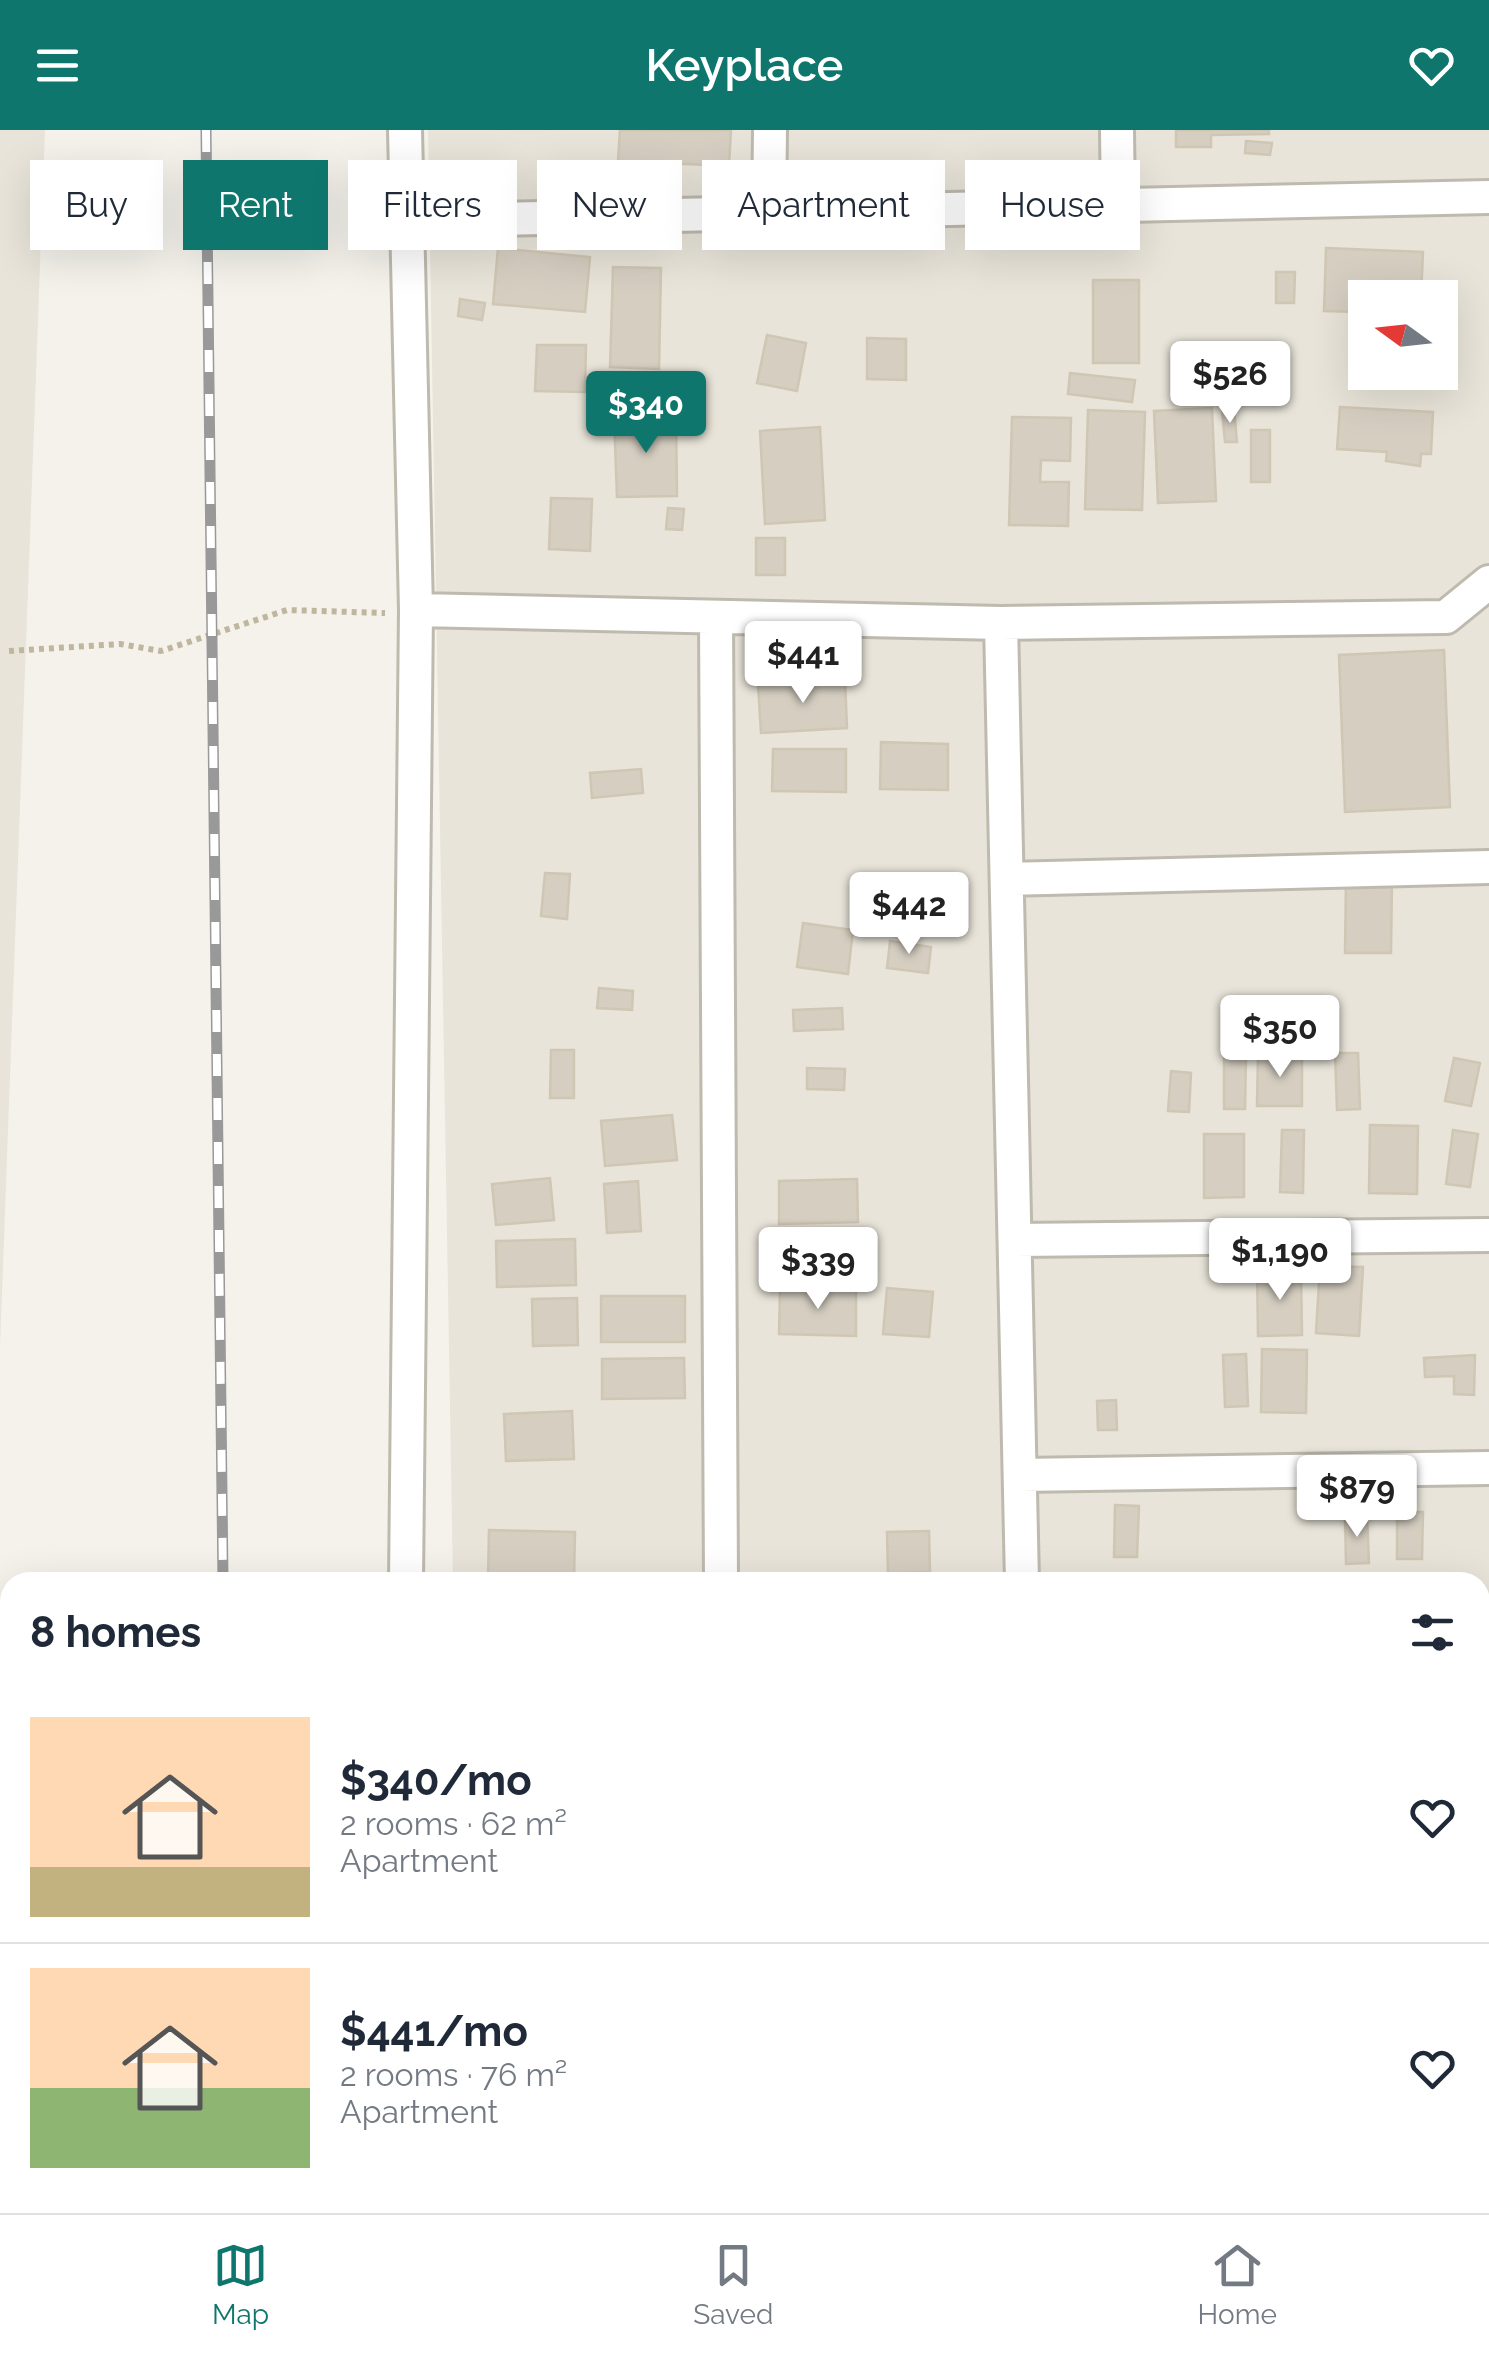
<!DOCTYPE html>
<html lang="en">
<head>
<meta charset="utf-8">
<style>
  :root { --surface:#fff; --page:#f2f2f3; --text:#1f2937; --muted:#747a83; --line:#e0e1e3; --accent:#0f766e }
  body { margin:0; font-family:Raleway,sans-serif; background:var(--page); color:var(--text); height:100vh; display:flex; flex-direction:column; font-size:38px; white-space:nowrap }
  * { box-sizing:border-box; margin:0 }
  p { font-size:32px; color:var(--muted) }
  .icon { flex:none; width:55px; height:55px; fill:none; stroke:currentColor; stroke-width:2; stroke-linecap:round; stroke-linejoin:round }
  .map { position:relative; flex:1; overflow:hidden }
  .details { position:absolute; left:0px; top:1442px; width:1490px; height:642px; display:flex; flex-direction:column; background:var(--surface); border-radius:30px 30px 0 0; box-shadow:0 10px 40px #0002 }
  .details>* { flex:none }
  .hud { position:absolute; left:30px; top:30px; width:1430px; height:90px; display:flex; gap:20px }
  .needle { width:65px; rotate:285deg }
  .fabs { position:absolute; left:1348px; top:150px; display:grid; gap:20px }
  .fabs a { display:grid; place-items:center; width:110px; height:110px; border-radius:0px; background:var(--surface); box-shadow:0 10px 40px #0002; font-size:50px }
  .price { position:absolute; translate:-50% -85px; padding:0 22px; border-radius:10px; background:#fff; color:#222; font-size:32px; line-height:65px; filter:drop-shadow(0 2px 5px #0008) }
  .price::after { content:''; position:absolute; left:50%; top:60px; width:30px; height:22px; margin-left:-15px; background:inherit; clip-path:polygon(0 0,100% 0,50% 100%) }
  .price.on { background:var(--accent); color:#fff }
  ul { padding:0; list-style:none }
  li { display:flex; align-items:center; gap:30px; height:250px; padding:0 30px }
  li+li { border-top:2px solid var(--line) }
  li span { display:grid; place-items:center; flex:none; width:280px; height:200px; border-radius:0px; color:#555 }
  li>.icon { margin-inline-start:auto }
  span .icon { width:120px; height:120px; fill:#fffc; stroke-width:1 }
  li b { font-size:42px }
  h2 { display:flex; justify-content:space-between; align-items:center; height:120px; padding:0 30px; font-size:42px }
  .pill { padding:0 35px; border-radius:0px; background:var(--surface); box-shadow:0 10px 40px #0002; font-size:35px; line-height:90px }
  .pill.on { background:var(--accent); color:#fff }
  header { display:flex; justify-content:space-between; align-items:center; height:130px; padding:0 30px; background:var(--accent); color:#fff; font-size:45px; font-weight:600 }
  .menu { display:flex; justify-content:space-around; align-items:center; height:140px; border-top:2px solid var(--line); background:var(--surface); font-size:28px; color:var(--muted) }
  .menu a { display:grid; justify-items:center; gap:5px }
  .menu .on { color:var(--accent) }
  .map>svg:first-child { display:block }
</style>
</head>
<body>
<header><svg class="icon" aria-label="menu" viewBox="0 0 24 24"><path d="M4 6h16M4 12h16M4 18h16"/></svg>Keyplace<svg class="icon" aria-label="heart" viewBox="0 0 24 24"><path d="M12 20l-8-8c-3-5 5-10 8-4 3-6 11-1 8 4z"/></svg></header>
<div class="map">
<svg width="1489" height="2083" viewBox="0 0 1489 2083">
  <rect width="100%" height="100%" fill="#f4f2eb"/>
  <!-- residential -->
  <path fill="#e8e4d9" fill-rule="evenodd" d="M0 0H45L0 1217Z
    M428 0H1489V1599H1480V1452H453ZM1365 168H1440V242H1365Z"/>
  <!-- building -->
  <path fill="#d5cec1" stroke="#d0c6b4" stroke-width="2.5" d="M620 0H731L729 36 618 31Z
    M1176 0H1269V4L1211 5V17H1176Z
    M1246 11 1272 13 1270 25 1245 23Z
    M498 118 590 127 585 182 493 174Z
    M1326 118 1423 122 1421 166 1359 163V182L1324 181Z
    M613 137 661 138 659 239 610 237Z
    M1276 142H1295L1294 173H1276Z
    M1093 150H1139V233H1093Z
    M460 169 485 173 482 190 458 186Z
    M767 205 806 213 797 261 757 253Z
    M867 208 906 209V250L867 249Z
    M537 215H586L585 262 535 261Z
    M1070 243 1135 250 1132 272 1068 264Z
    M1340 277 1433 282 1431 324H1421L1420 336 1386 331 1387 322 1337 319Z
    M1212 278 1216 371 1158 373 1154 281Z
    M1234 279 1237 312H1225L1222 280Z
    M1088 280 1145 282 1142 380 1085 379Z
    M676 285 677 366 617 367 614 286Z
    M1012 287 1071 288 1070 331 1041 330 1040 352H1069L1068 396 1009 395Z
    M820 297 825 390 765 394 760 301Z
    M1251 300H1270V352H1251Z
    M551 368 592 369 590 421 549 419Z
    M668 378 684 379 682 400 666 399Z
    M756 408H785V445H756Z
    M1444 520 1450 677 1345 682 1339 525Z
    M845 549 847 598 761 603 758 554Z
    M881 612 948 614V660L880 659Z
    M773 619H846V662L772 661Z
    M641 639 643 663 592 668 590 643Z
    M545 743 570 744 567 789 541 786Z
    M1346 751H1392L1391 823H1345Z
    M803 793 853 800 848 844 797 837Z
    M890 811 931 817 928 843 887 838Z
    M599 858 633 861 632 880 597 878Z
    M842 878 843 899 794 901 793 880Z
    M551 920H574V968H550Z
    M1258 923 1302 924V976H1257Z
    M1335 923H1358L1360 979 1337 980Z
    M1224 926H1246L1245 979H1224Z
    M1454 928 1480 933 1471 976 1445 971Z
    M807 938 845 939 844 960 807 959Z
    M1171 941 1191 943 1189 982 1168 981Z
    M672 985 677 1030 605 1036 601 991Z
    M1370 995 1418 996 1417 1064 1369 1063Z
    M1282 1000H1304L1303 1063 1280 1062Z
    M1453 1000 1478 1004 1470 1057 1446 1054Z
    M1204 1004H1244V1067L1204 1068Z
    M550 1048 554 1090 496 1095 492 1054Z
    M857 1049 858 1092 779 1094V1051Z
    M638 1051 641 1101 607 1103 604 1054Z
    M575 1109 576 1155 497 1157 496 1111Z
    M1320 1136 1363 1137 1359 1206 1316 1203Z
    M1301 1140 1302 1205 1258 1206 1257 1141Z
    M780 1158 856 1160V1206L779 1204Z
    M887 1158 933 1162 929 1207 883 1204Z
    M601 1166H685V1212H601Z
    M577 1168 578 1215 533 1216 532 1169Z
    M1262 1219 1307 1220 1306 1283 1261 1282Z
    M1246 1224 1248 1276 1225 1277 1223 1225Z
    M1475 1225 1474 1265 1454 1264V1246L1425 1247 1424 1228Z
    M684 1228 685 1268 602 1269V1229Z
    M1116 1270 1117 1300H1098L1097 1271Z
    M572 1281 574 1329 506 1331 504 1284Z
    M1115 1375 1139 1376 1137 1427H1114Z
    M1397 1381 1423 1382 1422 1429H1397Z
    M1367 1386 1369 1433 1346 1434 1345 1387Z
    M489 1400 575 1402 574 1450 488 1448Z
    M929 1401 930 1442 888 1444 887 1402Z
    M1087 1446 1144 1450V1452H1086Z"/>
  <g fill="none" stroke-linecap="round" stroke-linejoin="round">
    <!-- street casing -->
    <g stroke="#bfbaae" stroke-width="38">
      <path id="street" d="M405 0 416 480 406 1452
        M1117 0 1118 75
        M769 85 770 0
        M407 91 1489 67
        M416 480 1001 493 1446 487 1489 452
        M716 487 721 1452
        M1001 493 1022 1452
        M1007 749 1489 737
        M1015 1110 1489 1105
        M1020 1345 1489 1338
        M1480 1582H1489
        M409 2075V2083"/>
    </g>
    <!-- path -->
    <path stroke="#c0b6a0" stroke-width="6" stroke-dasharray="5 5" stroke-linecap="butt" d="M9 521 120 514 161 521 287 480 385 483
      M0 1566 10 1562
      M1480 1978 1489 1959
      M669 2083 673 2075
      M1372 2083 1381 2075"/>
    <!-- street -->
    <use href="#street" stroke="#fff" stroke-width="32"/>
    <!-- rail casing -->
    <g stroke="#999" stroke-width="11">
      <path id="rail" d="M206 0 223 1452
        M230 2075V2083"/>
    </g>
    <!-- rail -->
    <use href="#rail" stroke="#fff" stroke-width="8" stroke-dasharray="22" stroke-linecap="butt"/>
  </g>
</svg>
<div class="fabs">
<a><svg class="needle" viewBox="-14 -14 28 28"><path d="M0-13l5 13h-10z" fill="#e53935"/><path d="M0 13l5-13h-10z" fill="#747a83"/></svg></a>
</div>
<b class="price" style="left:1230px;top:296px">$526</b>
<b class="price on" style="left:646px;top:326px">$340</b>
<b class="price" style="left:803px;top:576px">$441</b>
<b class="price" style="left:909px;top:827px">$442</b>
<b class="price" style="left:1280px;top:950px">$350</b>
<b class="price" style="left:1280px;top:1173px">$1,190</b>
<b class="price" style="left:818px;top:1182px">$339</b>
<b class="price" style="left:1357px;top:1410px">$879</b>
<div class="hud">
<a class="pill">Buy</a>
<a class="pill on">Rent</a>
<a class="pill">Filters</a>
<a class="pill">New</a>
<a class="pill">Apartment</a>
<a class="pill">House</a>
</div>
<section class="details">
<h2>8 homes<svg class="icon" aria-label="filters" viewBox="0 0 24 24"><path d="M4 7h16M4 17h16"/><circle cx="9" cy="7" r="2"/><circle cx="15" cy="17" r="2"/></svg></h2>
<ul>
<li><span style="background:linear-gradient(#ffd9b3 75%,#c2b280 0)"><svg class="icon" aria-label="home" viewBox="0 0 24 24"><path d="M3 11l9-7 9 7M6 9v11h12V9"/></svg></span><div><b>$340/mo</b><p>2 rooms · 62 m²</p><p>Apartment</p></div><svg class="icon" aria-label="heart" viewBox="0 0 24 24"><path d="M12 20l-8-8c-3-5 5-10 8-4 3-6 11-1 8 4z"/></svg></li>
<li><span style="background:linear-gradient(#ffd9b3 60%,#8fb573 0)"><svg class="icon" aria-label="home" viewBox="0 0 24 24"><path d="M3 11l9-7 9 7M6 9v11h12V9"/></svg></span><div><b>$441/mo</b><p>2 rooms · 76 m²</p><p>Apartment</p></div><svg class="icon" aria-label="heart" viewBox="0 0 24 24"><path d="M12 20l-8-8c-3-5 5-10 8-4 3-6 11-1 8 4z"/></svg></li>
</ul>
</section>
</div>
<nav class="menu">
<a class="on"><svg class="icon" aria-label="map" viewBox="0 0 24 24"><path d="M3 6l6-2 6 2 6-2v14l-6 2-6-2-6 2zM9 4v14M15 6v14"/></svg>Map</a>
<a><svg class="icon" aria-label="saved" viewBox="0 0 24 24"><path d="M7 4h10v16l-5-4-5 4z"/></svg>Saved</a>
<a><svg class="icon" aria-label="home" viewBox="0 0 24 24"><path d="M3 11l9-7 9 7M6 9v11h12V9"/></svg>Home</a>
</nav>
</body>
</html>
